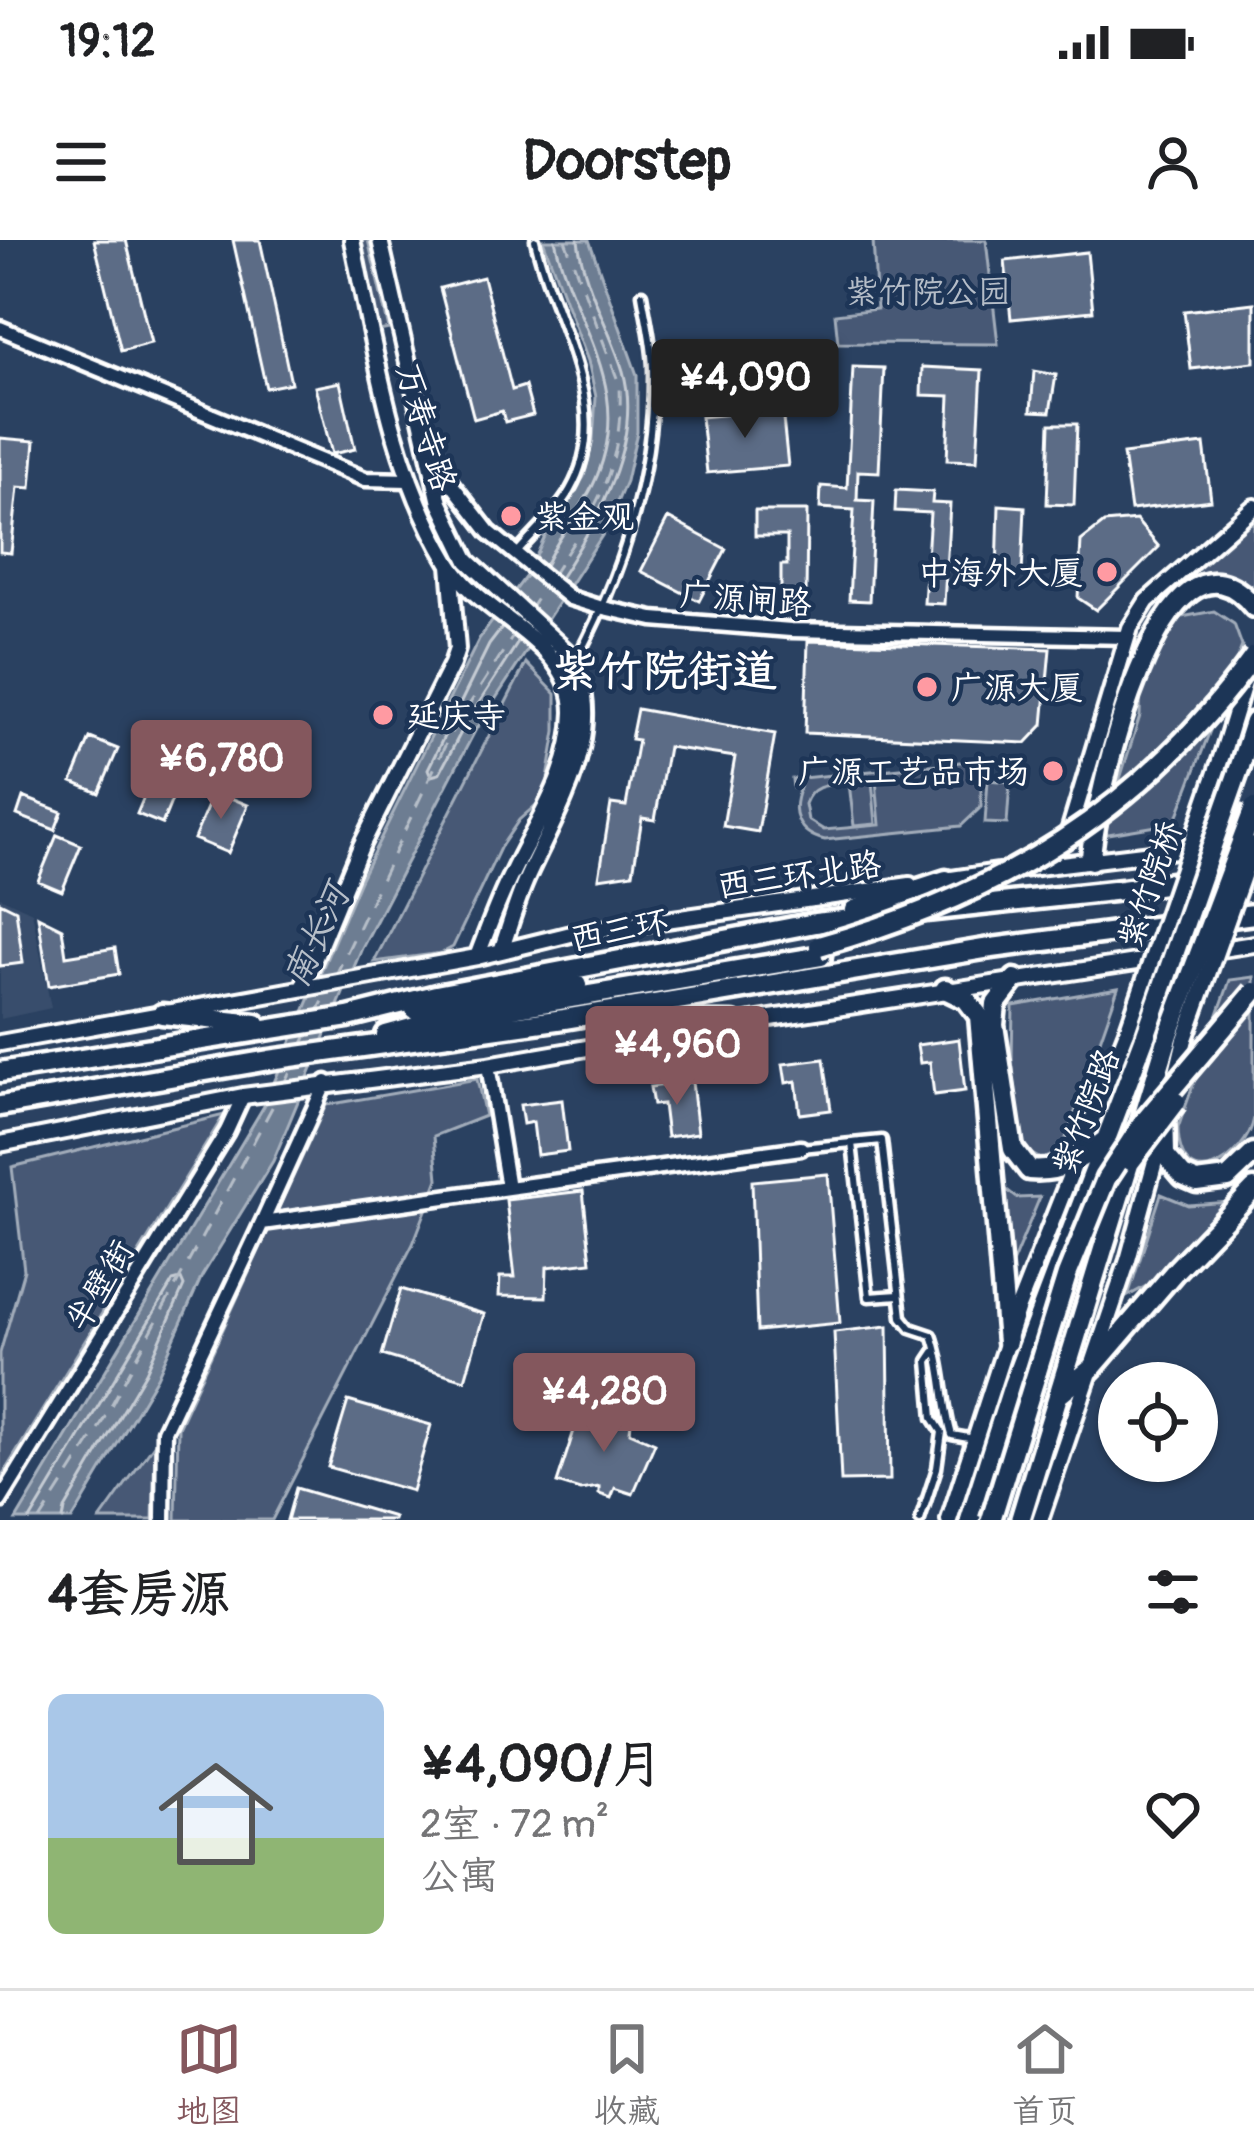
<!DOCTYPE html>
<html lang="zh">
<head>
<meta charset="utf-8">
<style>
  :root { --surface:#fff; --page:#f2f2f2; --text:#202124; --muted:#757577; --line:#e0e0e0; --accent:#84575d }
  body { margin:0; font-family:Pangolin,"LXGW WenKai TC",sans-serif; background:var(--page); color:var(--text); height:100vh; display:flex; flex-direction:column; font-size:45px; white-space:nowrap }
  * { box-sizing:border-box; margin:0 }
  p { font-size:39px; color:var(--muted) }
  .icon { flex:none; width:66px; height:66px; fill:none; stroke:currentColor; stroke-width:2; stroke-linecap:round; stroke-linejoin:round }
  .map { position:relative; height:1280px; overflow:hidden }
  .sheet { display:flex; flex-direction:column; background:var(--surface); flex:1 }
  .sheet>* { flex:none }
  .buttons { position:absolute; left:1098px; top:1122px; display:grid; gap:24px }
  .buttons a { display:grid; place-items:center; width:120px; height:120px; border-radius:50%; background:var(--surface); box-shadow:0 3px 9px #0004; font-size:60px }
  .price { position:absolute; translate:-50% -102px; padding:0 27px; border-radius:12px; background:var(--accent); color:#fff; font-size:39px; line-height:78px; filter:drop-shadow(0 3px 6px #0008) }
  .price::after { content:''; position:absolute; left:50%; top:72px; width:36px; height:27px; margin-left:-18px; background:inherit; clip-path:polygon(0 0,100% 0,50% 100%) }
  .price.selected { background:#222; color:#fff }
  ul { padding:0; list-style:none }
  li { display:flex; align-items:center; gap:36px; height:300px; padding:0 48px }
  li+li { border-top:3px solid var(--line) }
  li span { display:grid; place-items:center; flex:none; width:336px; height:240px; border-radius:18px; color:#555 }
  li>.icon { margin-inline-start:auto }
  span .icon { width:144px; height:144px; fill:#fffc; stroke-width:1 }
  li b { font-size:51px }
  h2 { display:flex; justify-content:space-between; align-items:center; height:144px; padding:0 48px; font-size:51px }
  .status { display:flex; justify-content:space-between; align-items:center; height:84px; padding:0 60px; background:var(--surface); direction:ltr }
  .status svg { height:33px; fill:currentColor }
  header { display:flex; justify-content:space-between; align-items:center; height:156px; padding:0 48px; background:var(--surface); font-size:54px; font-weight:700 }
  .dock { display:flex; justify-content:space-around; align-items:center; height:168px; border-top:3px solid var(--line); background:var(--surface); font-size:33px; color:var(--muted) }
  .dock a { display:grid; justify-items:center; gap:6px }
  .dock .selected { color:var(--accent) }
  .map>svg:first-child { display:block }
</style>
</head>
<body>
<div class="status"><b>19:12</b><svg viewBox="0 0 49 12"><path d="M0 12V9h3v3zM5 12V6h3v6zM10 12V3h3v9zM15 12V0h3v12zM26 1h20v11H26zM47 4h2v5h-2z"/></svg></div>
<header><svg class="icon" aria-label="menu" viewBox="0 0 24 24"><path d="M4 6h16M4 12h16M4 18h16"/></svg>Doorstep<svg class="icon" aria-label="person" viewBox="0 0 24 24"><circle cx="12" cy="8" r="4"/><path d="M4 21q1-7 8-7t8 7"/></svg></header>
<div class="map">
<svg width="1254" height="1280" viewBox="0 0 1254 1280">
  <rect width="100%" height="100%" fill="#2a4161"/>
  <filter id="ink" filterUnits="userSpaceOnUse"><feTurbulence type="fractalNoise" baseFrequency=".00833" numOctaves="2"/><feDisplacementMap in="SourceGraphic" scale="24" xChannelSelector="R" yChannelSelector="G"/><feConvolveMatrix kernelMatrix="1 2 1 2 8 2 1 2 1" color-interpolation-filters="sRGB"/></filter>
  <g filter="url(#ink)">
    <!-- built -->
    <path fill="#394e6c" d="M0 657 32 672 51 768 0 779Z"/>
    <!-- green -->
    <path fill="#465975" stroke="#a2acba" stroke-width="3" fill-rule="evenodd" d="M358 0H368L389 89 379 91Z
      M873 0H986L998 104 838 103 835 74 877 69Z
      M1254 280V351C1228 335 1210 334 1181 344Z
      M1214 371 1234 384 1242 406 1175 583 1102 595 1140 476 1141 436 1166 393 1182 377Z
      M526 423 556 454V491L545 557 519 580 500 608 453 707 442 713 374 722Z
      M990 519 991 529 973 532 981 544V567L961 586 825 600C798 594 789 573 800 548H793L792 539ZM876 540 880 585 824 590 808 580 805 564C812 543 830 545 849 543L854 586 876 584 872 541Z
      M988 540 1010 542 1007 584 985 583Z
      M1254 737C1254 779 1254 838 1254 878 1247 919 1180 962 1178 888L1230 740Z
      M1118 748 1065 901 1060 911 1042 920 1022 908 1012 820 1013 766Z
      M477 839 485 876 434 896 438 939 413 1004 272 1280H176L178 1187 326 865Z
      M224 875 0 1239V1113L24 1030 12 927Z
      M1003 947 1017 958 1040 957 1007 1036Z
      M1161 954 1188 965 1230 962 1148 1045 1128 1056Z
      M155 1203 153 1280H100Z"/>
    <!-- water -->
    <path fill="#6d7d92" stroke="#a7b1be" stroke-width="3" d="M543 0H589L637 135V192L626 241 605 291 476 489 362 708 273 921 202 1036 157 1137 72 1280H16L264 866 360 640 479 399 529 332 547 292 584 237 593 200 596 157 588 121Z"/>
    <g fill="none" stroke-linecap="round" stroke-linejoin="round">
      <!-- shore -->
      <path stroke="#c5cbd3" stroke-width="3" d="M545 326C558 296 579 274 593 245 639 150 573 84 555 0
        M560 338C596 283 643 201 623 131 610 89 583 44 578 0
        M502 388 489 405 428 529 431 536 439 534 466 483 519 401
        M30 1280 173 1041 181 1039 184 1046 146 1132 65 1269 63 1280"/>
      <!-- ferry -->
      <path stroke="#b6bec8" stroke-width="3" stroke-dasharray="15 12" stroke-linecap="butt" d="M551 337C595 269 623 231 620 146L565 0
        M528 372 546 345
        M335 737 451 493 517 390
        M316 775 328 751
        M301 808 310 789
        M283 846 292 827
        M40 1280 100 1186 276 860"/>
    </g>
    <!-- building -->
    <path fill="#5b6c86" stroke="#fff" stroke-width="3" d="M94 0H126L151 103 121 111Z
      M233 0H260L291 143 266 148Z
      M1087 12 1093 71 1011 79 1005 21Z
      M483 37 512 150 525 146 533 175 505 182 502 171 474 179 440 48Z
      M1254 63V122L1191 129 1184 71Z
      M853 127 884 128 879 232 858 231 857 260 874 261 869 361 849 360 854 270 820 268 821 246 847 248Z
      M922 127 982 130 977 221 947 220 950 156 921 155Z
      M1034 131 1056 135 1050 172 1031 171Z
      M340 142 355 209 332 214 315 147Z
      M782 169 788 226 707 233 701 177Z
      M1050 184H1077L1074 265 1047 264Z
      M0 198 35 201 31 248 18 247 11 313 0 312Z
      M1204 204 1211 260 1131 270 1123 214Z
      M896 250 933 252 932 263 950 264 944 364 924 363 930 273 895 271Z
      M999 265 1025 267 1022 335 997 333Z
      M755 271H807L806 358 781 359V325H787V296H755Z
      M668 278 726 309 699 361 641 331Z
      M1136 280 1159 307 1096 370 1078 358 1081 301 1104 283Z
      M808 401 1050 409 1043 485 1026 503 805 493Z
      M637 469 775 494 758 592 723 586 735 517 668 507 655 580 642 578 633 633 599 638 611 564 626 566 638 500 631 499Z
      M90 498 118 509 99 553 72 542Z
      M157 525 182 535 162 584 137 574Z
      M214 551 248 565 228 613 194 599Z
      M23 557 62 572 55 590 17 575Z
      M57 595 81 605 62 651 38 641Z
      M0 662 16 670 23 723 0 726Z
      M38 676 62 688 66 716 115 708 119 734 49 746Z
      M959 799 965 851 934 855 930 822 920 823 917 805Z
      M824 819 831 870 800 874 796 841 786 843 783 824Z
      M692 842 698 893 667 897 663 864 653 865 650 847Z
      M562 860 568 911 537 915 533 882 523 884 520 865Z
      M828 934 840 1083 757 1091 752 941Z
      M583 951 591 1022 547 1027 546 1057 499 1056 500 1037H515L506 960Z
      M401 1049 484 1074 465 1140 382 1115Z
      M888 1086 890 1240 841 1241 834 1092Z
      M348 1161 431 1185 412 1251 328 1227Z
      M582 1166 608 1179 631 1182 630 1192 655 1203 633 1254 615 1248 611 1258 599 1254V1247L580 1250 557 1243Z
      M296 1248 394 1277 393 1280H287Z"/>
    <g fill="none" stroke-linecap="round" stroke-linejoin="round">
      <!-- service casing -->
      <g stroke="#fff" stroke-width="15">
        <path id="service" d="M516 314C533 294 557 273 570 250 617 168 552 80 535 0
          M576 420C624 330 655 230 653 127 652 103 646 78 642 54
          M852 903 869 1057 899 1055
          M801 908 882 900 902 1077 911 1088 932 1095C944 1128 942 1162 952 1195L974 1199
          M920 1280 937 1228 942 1192 933 1178 928 1121 934 1112 938 1116"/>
      </g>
      <!-- minor casing -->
      <g stroke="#fff" stroke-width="21">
        <path id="minor" d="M0 88 365 239 409 240
          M430 216 489 292 570 358 599 367 653 379 791 390 1127 397
          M326 842 262 983 508 948 488 825
          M508 948 801 908
          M0 1261 227 891 243 856
          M163 1280 164 1191 262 983"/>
      </g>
      <!-- tertiary casing -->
      <g stroke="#fff" stroke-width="22">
        <path id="tertiary" d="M352 0C375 109 390 225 449 323 481 377 573 402 573 472 572 533 537 580 512 633 498 660 488 689 477 717
          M380 0 440 263 468 321 566 411C616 483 556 572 526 640 516 663 509 688 501 711
          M1222 515 1249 427
          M1068 595 1130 388 1147 361 1254 267
          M1021 629 1249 601
          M938 641 999 632
          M303 746 361 606 452 424 457 409 450 325
          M725 785 1254 704
          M0 803 477 717 575 693 910 645
          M1175 841 1185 799
          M0 904 243 856 488 825 703 788
          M949 1280 1017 1070 1127 791
          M1040 1280 1128 1020 1160 903"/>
      </g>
      <!-- trunk casing -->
      <g stroke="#fff" stroke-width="27">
        <path id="trunk" d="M1240 526 1254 482
          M1091 620C1093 565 1163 255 1254 367
          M854 670 946 640
          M1015 739 996 764 994 785 1013 909 1029 930C1061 933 1080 920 1104 901
          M945 749 966 759 979 776 1007 1102
          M415 770 577 745
          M162 774 256 784
          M610 781 733 783
          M386 795 441 780 821 716
          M0 832 348 777 436 755 815 683 1122 650 1254 631
          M0 866 269 820 564 779 984 709 1254 674
          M1164 869 1165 915 1183 936 1197 942 1228 938 1254 913
          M1142 882 1169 794
          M1059 1155 1092 1128 1177 1029 1254 949
          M970 1280 1013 1145 1146 794
          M1020 1280 1134 908"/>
      </g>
      <!-- service -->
      <use href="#service" stroke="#1d3557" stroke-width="6"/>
      <!-- minor -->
      <use href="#minor" stroke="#1d3557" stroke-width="12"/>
      <!-- tertiary -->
      <use href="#tertiary" stroke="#1d3557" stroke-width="14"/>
      <!-- trunk -->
      <use href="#trunk" stroke="#1d3557" stroke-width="18"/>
      <!-- tertiary-bridge casing -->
      <g stroke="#fff" stroke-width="22" stroke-linecap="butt">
        <path id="tertiary-bridge" d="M1127 791 1222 515
          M1185 799 1254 605"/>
      </g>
      <!-- trunk-bridge casing -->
      <g stroke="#fff" stroke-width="27" stroke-linecap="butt">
        <path id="trunk-bridge" d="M819 706C999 656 1143 570 1254 416
          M1146 794 1240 526
          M1169 794 1254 568
          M1131 921 1176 862
          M991 1280 1067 1035 1106 939 1142 884 1254 752"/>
      </g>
      <!-- tertiary-bridge -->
      <use href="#tertiary-bridge" stroke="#1d3557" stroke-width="14"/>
      <!-- trunk-bridge -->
      <use href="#trunk-bridge" stroke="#1d3557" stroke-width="18"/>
    </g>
  </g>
  <!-- markers -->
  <g fill="#ff9aa2" stroke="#1d3557" stroke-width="4.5">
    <circle cx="511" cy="276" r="12"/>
    <circle cx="1107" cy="332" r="12"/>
    <circle cx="927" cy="447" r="12"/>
    <circle cx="383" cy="475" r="12"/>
    <circle cx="1053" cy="531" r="12"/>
  </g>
  <g text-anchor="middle" stroke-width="9" stroke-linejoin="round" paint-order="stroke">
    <!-- park labels -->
    <g font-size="33" fill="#b5bdc8" stroke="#1d3557">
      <text x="928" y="63">紫竹院公园</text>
    </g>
    <!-- street labels -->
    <g font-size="33" fill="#fff" stroke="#1d3557">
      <text transform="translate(427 187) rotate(73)" y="12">万寿寺路</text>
      <text transform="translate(746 358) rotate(4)" y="12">广源闸路</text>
      <text transform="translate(799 634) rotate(-8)" y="12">西三环北路</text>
      <text transform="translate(1149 644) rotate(-71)" y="12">紫竹院桥</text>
      <text transform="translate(619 689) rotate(-11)" y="12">西三环</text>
      <text transform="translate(1085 871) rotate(-69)" y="12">紫竹院路</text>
      <text transform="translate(99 1045) rotate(-59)" y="12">半壁街</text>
    </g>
    <!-- poi labels -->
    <g font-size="33" fill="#fff" stroke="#1d3557" text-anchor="start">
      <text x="535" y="288">紫金观</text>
      <text x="1083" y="344" text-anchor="end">中海外大厦</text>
      <text x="951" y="459">广源大厦</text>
      <text x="407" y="487">延庆寺</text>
      <text x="1029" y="543" text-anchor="end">广源工艺品市场</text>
    </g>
    <!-- water labels -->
    <g font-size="36" font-style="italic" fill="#b6bec8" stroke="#1d3557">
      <text transform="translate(315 695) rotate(-65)" y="13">南长河</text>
    </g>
    <!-- district labels -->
    <g font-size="45" font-weight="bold" fill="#fff" stroke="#1d3557">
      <text x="665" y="446">紫竹院街道</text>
    </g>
  </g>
</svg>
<div class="buttons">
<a><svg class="icon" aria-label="locate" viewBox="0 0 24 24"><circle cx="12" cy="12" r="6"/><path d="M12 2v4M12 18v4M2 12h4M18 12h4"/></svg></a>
</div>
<b class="price selected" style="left:745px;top:201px">¥4,090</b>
<b class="price" style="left:221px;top:582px">¥6,780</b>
<b class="price" style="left:677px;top:868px">¥4,960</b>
<b class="price" style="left:604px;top:1215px">¥4,280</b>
</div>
<section class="sheet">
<h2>4套房源<svg class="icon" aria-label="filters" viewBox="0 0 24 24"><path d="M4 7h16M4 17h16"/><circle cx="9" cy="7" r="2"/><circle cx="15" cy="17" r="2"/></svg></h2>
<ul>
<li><span style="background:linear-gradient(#a9c7e8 60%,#8fb573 0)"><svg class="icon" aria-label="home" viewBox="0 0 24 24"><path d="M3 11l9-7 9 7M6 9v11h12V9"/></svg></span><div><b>¥4,090/月</b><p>2室 · 72 m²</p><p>公寓</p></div><svg class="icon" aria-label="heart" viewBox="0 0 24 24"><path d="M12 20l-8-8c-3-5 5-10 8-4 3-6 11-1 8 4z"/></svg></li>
</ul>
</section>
<nav class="dock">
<a class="selected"><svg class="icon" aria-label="map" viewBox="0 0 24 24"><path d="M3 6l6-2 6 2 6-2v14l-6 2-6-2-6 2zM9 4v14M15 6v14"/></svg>地图</a>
<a><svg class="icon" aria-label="saved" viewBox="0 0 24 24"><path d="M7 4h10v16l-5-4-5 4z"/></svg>收藏</a>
<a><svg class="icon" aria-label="home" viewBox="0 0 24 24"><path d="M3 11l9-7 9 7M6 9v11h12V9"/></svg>首页</a>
</nav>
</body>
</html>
